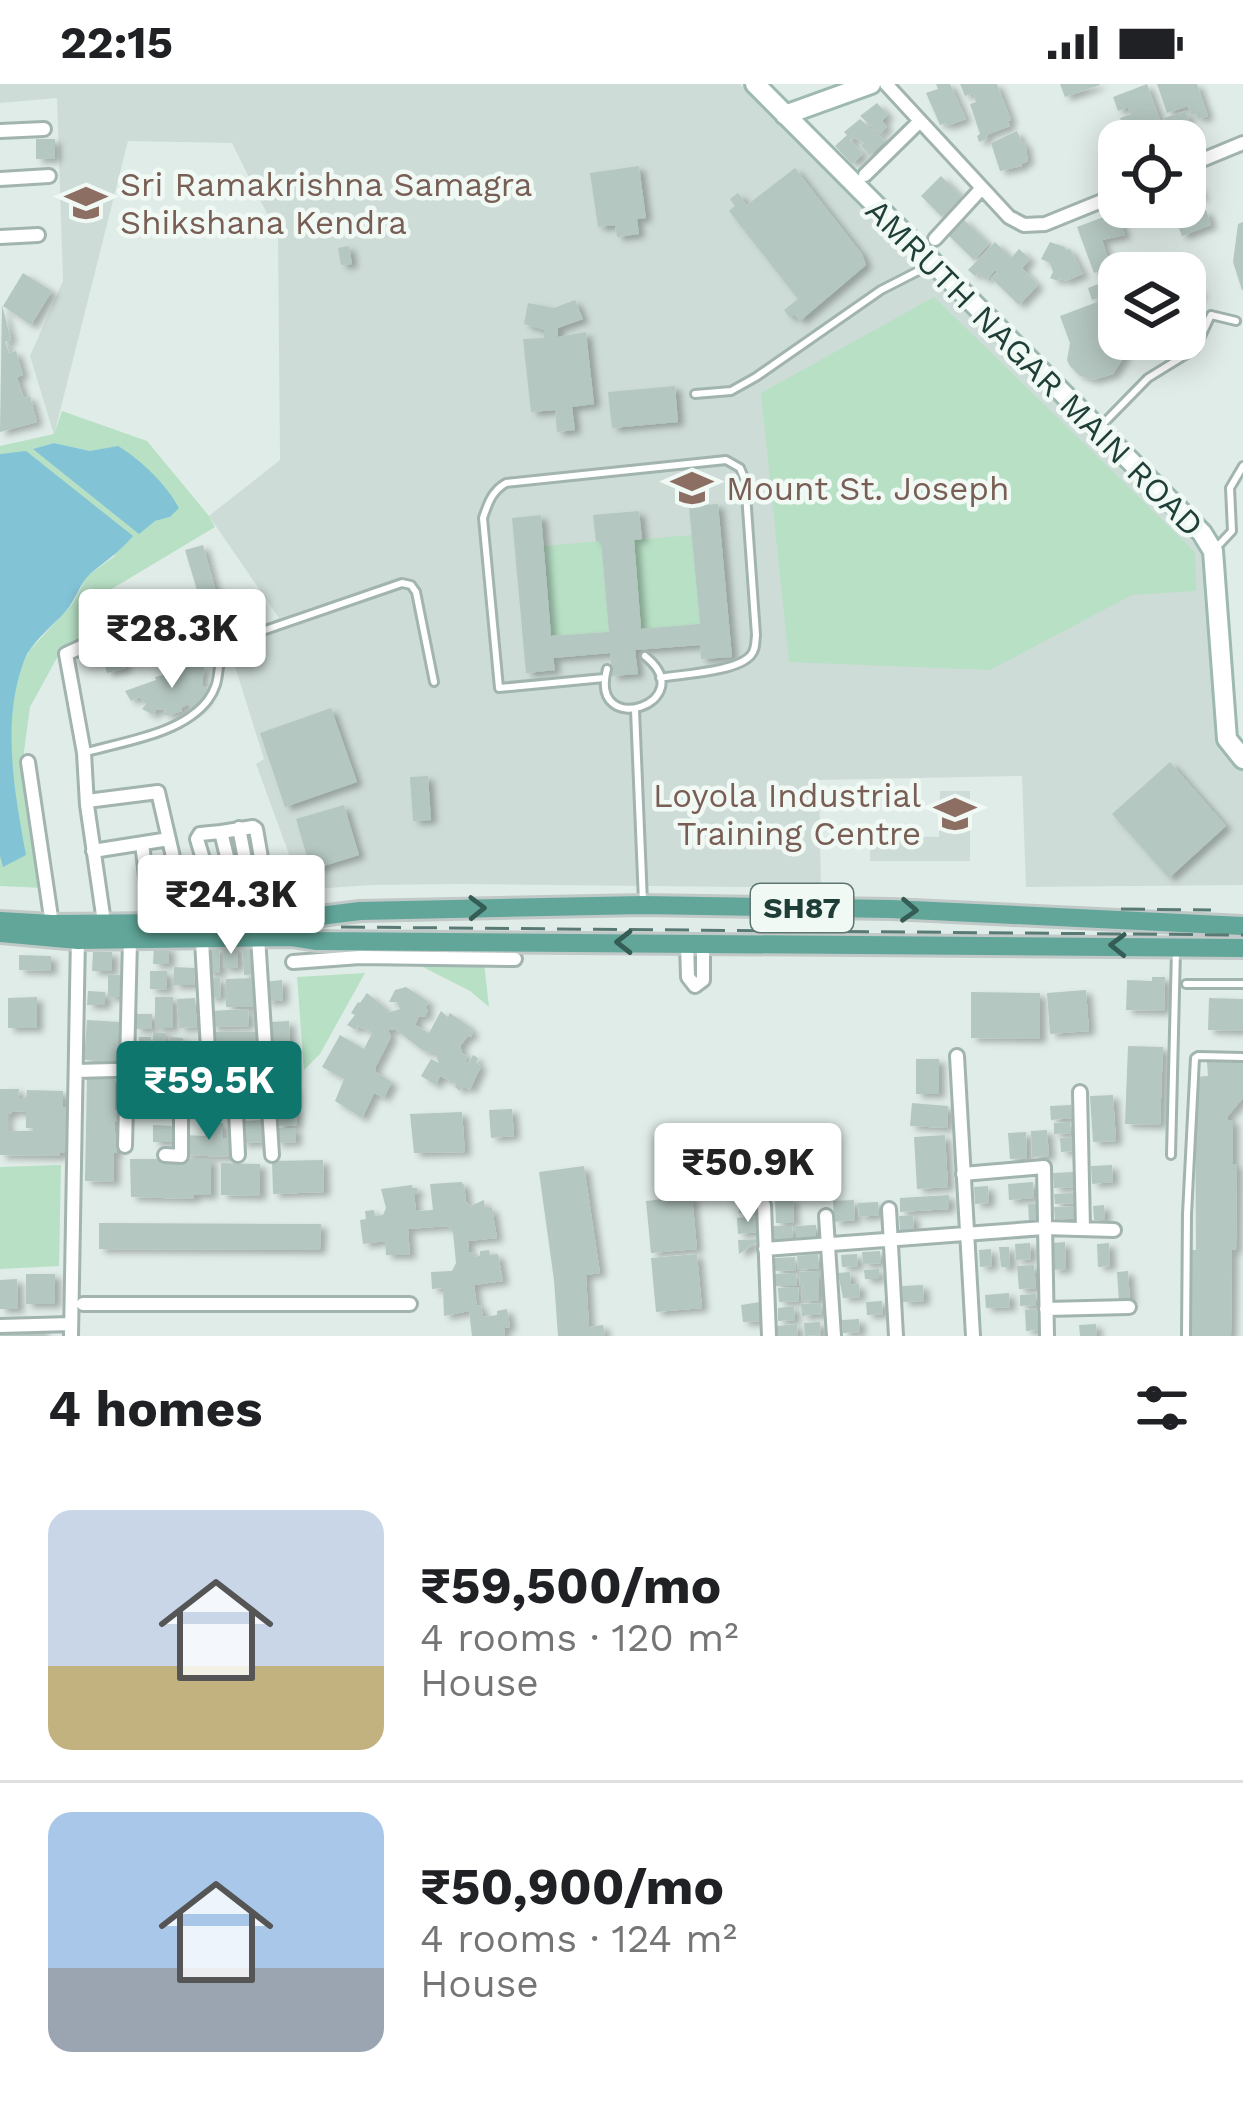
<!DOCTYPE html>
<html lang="en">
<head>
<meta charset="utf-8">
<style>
  :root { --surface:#fff; --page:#f6f6f6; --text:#202124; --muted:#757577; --line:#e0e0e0; --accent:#0f766e }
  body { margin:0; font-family:"Work Sans",sans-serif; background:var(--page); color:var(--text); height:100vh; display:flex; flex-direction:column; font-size:45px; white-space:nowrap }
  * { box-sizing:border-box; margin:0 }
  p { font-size:39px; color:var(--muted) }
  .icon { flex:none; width:66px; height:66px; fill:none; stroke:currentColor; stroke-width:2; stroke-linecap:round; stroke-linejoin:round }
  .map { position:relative; height:1252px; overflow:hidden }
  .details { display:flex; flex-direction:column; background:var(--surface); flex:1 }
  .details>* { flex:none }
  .tools { position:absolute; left:1098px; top:36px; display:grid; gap:24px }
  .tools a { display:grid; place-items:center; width:108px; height:108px; border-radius:24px; background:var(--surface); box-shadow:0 6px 30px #0003; font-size:60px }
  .price { position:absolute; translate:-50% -102px; padding:0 27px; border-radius:12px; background:#fff; color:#222; font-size:39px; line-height:78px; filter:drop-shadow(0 3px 6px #0008) }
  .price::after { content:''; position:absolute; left:50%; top:72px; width:36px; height:27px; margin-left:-18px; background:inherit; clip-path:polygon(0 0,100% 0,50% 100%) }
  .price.current { background:var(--accent); color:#fff }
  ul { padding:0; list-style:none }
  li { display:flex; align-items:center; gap:36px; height:300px; padding:0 48px }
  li+li { border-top:3px solid var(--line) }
  li span { display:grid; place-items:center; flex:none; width:336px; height:240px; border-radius:24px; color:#555 }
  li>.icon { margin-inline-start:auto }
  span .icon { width:144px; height:144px; fill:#fffc; stroke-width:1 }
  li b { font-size:51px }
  h2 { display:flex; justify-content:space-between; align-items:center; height:144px; padding:0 48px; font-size:51px }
  .status { display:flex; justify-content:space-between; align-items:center; height:84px; padding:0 60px; background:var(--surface); direction:ltr }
  .status svg { height:33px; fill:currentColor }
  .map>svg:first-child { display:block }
</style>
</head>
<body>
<div class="status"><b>22:15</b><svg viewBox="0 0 49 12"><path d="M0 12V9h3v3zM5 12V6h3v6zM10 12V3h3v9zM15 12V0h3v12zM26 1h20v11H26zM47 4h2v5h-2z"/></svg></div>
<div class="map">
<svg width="1243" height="1252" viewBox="0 0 1243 1252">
  <defs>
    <filter id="shadow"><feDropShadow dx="6" dy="4" stdDeviation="3" flood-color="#0004"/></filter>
  </defs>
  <rect width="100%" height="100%" fill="#e0ece8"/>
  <!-- built -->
  <path fill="#cedcd7" d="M0 0H740L1205 470 1217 658 1243 686V801L1026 803 1022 692 819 696 821 804 460 800 371 801 302 806 256 680 264 675 227 557 279 534 209 432 280 376 278 152 232 59 128 57 54 351 30 272 63 197 57 14 0 19Z
    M940 707H970V777H870V752L939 753Z"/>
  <!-- green -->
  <path fill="#b7e0c5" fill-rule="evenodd" d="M934 213 1195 468 1196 507 1132 511 990 586 789 578 761 309Z
    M62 327 147 357 209 432 215 443 105 509V536L96 540 99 550 58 572 30 623 23 675 44 804 0 802V772L3 782 9 685 7 651 9 619 17 592 29 567 73 519 87 492 115 472 26 368 0 370V362L54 350ZM54 359 90 367 170 433 155 437 34 365Z
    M692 451 700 540 641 545 634 456Z
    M601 457 609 548 551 552 544 462Z
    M484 879 489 923 470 907 421 882Z
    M365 889 320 970 304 986 297 893Z
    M61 1081 59 1182 0 1185V1083Z"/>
  <!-- water -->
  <path fill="#83c3d6" d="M54 359 90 367 118 362C141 376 166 400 179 424L170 433 155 437 139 450 33 365Z
    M26 367 133 452C120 467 106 477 91 489 79 500 76 516 65 528 53 541 37 554 27 570 0 631 14 706 26 771L3 783 0 772V370Z"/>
  <!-- building -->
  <path fill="#b5c7c1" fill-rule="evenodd" filter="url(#shadow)" d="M936 0H950L966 35 947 42 946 39 940 41 926 9 938 5Z
    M960 0H997L1011 36 1008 37 1010 42 986 51 987 55 979 58 977 52 980 50 970 20 976 18 973 9 965 12Z
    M1060 0H1100V1L1065 13Z
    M1147 0 1167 55 1152 57 1151 53 1144 57H1129L1120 34 1131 30 1128 23 1118 27 1113 13Z
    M1157 0H1197L1208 32 1198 35 1196 30 1191 31 1188 22 1167 29Z
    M877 19 888 31 882 37 887 43 880 50 860 32Z
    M1186 27 1189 36 1186 37 1187 39 1194 42 1192 47 1195 48 1191 58 1179 57 1172 43 1167 42 1164 34Z
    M860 35 885 57 870 71 861 62 864 59 853 53 850 56 863 70 852 80 835 62 847 51 844 48Z
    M1017 47 1022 59 1025 58 1028 77 1021 80 1022 82 1000 87 991 59Z
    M36 55H55V75H36Z
    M639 82 646 134 637 135 639 150 617 153 615 141 598 143 590 89Z
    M795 84 862 170 866 181 800 237 794 230 790 234 784 226 798 215 729 127 735 122 730 115 738 109 747 121Z
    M941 92 962 113 942 133 921 112Z
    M1185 94 1189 103 1197 100 1202 112 1190 117 1191 123 1187 128 1188 134 1206 126 1211 141 1182 152 1171 123H1185Z
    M1117 128 1125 151 1102 156 1110 180 1109 184 1094 189 1077 143Z
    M962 134 989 160 974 176 947 150Z
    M1243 138V206H1242L1233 178 1238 140Z
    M995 158 1011 174 1019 165 1030 175 1022 184 1038 201 1019 221 991 194 997 188 995 186 986 196 978 189 975 192 968 186Z
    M1050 158 1065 163 1066 166 1070 165 1083 190 1066 197 1059 194 1058 197 1050 194 1053 188 1050 179 1041 175Z
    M349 162 352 180 341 181 338 164Z
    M1181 170 1187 178 1180 186 1161 189 1155 184 1159 178Z
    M23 189 52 207 31 241 3 222Z
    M1119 192V206L1092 216 1088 204Z
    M1185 195 1201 209 1185 228Z
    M575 216 583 235 558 244V253L586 248 594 320 572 323 575 346 557 348 555 326 531 328 523 255 544 254V246L524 240 528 219 554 224Z
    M1100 217 1111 245 1119 249V255H1123L1125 271 1113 290 1093 296 1080 292 1070 282 1067 276 1070 259 1060 232Z
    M2 221 11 256 5 258 9 269 16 267 23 291 17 293 24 314 30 312 37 338 0 348Z
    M1186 235 1192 254 1163 265 1160 255H1185Z
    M675 302 678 338 612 344 608 308Z
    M718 420 732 573 701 575 700 561 635 566 638 590 612 592 610 569 553 574 555 586 526 589 512 434 541 431 551 552 609 548 601 457 596 458 593 431 639 427 642 455 634 456 641 545 700 540 689 422Z
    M203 461 217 511 200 516 185 466Z
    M129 510 135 532 111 538 105 516Z
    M119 561 126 584 107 589 101 566Z
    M181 582 204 583 202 602 208 604 201 618 192 625 188 620 181 624 182 627 169 631H164L165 626 156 625 154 631 142 625 146 620 139 613 131 617 125 607 156 596 155 593 180 587Z
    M331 624 357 698 285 723 260 649Z
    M1170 678 1226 742 1169 794 1112 730Z
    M428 692 431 736 413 737 410 693Z
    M344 721 359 771 311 786 296 735Z
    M154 862 169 863V880H153Z
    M223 862H238V884H223Z
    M253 862 255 890 244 891 242 863Z
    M206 863H219L220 889H206Z
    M93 868H112V887H92Z
    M19 871 51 872V887L19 886Z
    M174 883 195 884 194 901H173Z
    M150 887H167V906L150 905Z
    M108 890 120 891V913H108Z
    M1152 893H1165L1164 927 1126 926 1127 896 1152 897Z
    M208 894H220L221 913 209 914Z
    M254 894V923H226V895Z
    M282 896 283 916 266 918 264 898Z
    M406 903 429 918 425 924 428 926 425 933 419 932 415 941 429 949 441 927 448 933 450 929 470 943 469 945 473 948 471 953 468 952 460 962 462 969 468 972 465 977 468 979 473 971 478 974 476 979 481 982 470 1006 463 1002 460 1007 455 1003 456 1000 440 992 436 1001 421 992 431 975 439 979 434 966 432 969 422 966 395 945 388 946 391 953 375 984 376 988 392 998 384 1014 374 1009 362 1034 335 1017 344 995 322 983 340 951 364 965 372 949 358 942 356 946 347 941 355 931 351 929 358 918 360 919 367 909 383 922 387 929 400 925 397 918H389L395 906Z
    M1086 906 1089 947 1050 950 1047 909Z
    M88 907 105 908V921H87Z
    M971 908 1040 909V955L971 954Z
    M37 913V944H8V914Z
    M155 913H173V944H155Z
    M195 914 197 943 179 944 177 915Z
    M1209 914 1243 915V947L1208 946Z
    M248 925 249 942 211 943 210 927Z
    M135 930H152V945H135Z
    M87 936 120 938 117 978 84 976Z
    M289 937 290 964 271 965 270 938Z
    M153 948 166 949 165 972 152 971Z
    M211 948H257V975H211Z
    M139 953H151L150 972 138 971Z
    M170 953 183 954 182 975H169Z
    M1128 962 1163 963 1160 1041 1125 1040Z
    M186 965 200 966 199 978H186Z
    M916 975H939V1010H916Z
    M1243 977V1014L1228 1032V1036H1233V1080H1237L1236 1166H1232L1231 1252H1191L1192 1166H1196L1195 993 1208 992 1207 978Z
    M272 980H291L292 993H272Z
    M262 985 263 1001 243 1002 242 986Z
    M156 987 171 988V1001H155Z
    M228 990 229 1008 188 1010 187 992Z
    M87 992H115V1026H118V1038H114L117 1069H114V1098L85 1097Z
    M294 1001 295 1021 273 1022V1002Z
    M131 1003H148V1024L131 1023Z
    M0 1005H19L18 1014H26L27 1006 63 1007V1023H66L65 1069H60V1072L0 1071ZM12 1027 26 1028V1044H35V1047H7V1030H12Z
    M220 1011 221 1024 189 1025 188 1012Z
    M1113 1011 1116 1057 1093 1058 1090 1012Z
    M912 1019 948 1022 947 1044 910 1042Z
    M1071 1021 1072 1034 1051 1036 1050 1022Z
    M296 1023 297 1041 276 1043 274 1025Z
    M512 1025 514 1052 491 1054 489 1026Z
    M462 1028 465 1068 414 1069 410 1030Z
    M265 1036 266 1058 241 1059 240 1037Z
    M206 1038 223 1039V1054H232L231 1073 183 1071 184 1051 205 1052Z
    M1070 1038 1071 1049 1054 1050V1039Z
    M153 1041 172 1042V1058H153Z
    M276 1044H296V1058L276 1059Z
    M1047 1046 1049 1072 1032 1073 1031 1047Z
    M1026 1048 1027 1074 1010 1075 1008 1049Z
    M945 1051 948 1103 917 1105 914 1053Z
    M1072 1053 1073 1067 1061 1068 1060 1054Z
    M130 1075H211V1111H194V1115L131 1113Z
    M323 1076 324 1108 273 1110 272 1077Z
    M221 1079 260 1080V1112L221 1111Z
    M1112 1081 1113 1098 1092 1100 1091 1082Z
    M584 1082 600 1189 586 1191 589 1243 603 1241 605 1252H558L554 1196 539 1088Z
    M1075 1088 1076 1103 1054 1104 1053 1089Z
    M461 1098 464 1101 466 1117 470 1122 484 1116 485 1124H492L497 1154 468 1157 469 1169 473 1168 474 1173 480 1172V1167L489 1166 490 1171 498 1170 503 1197 474 1201 477 1222 481 1221 483 1233 497 1231V1227L507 1225 510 1243 504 1244 505 1252H472L469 1227 444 1232 443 1204 432 1205 431 1188 452 1187 456 1179 453 1148 447 1142 408 1145 410 1171H386L385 1157 363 1160 360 1136 366 1135 365 1127 374 1126 375 1132 383 1131 386 1124 381 1105 412 1101V1104H417L418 1110H414L416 1127 433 1126 430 1100Z
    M1033 1098 1034 1114 1009 1116 1008 1100Z
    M988 1102 989 1119 975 1120 974 1103Z
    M1074 1109 1075 1119 1055 1120 1054 1110Z
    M949 1111V1125L900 1128V1114Z
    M692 1112 697 1165 651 1169 646 1117Z
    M758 1112 759 1128 739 1129 738 1113Z
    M793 1114 794 1139H776L775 1115Z
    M854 1116 855 1136 834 1138 833 1117Z
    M878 1118 879 1131 859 1133 858 1119Z
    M1028 1120H1040L1041 1135 1029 1136Z
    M1104 1121 1105 1136H1094L1093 1122Z
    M1077 1122 1078 1134 1055 1136 1054 1123Z
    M913 1131 914 1147H900L899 1132Z
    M758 1132 759 1148 738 1150 737 1134Z
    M99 1139 321 1140 320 1166 99 1165Z
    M816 1141V1155L796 1156V1142Z
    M773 1142H792L793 1155 773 1156Z
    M762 1155 739 1170 738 1156Z
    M1065 1158 1066 1185 1053 1186 1052 1159Z
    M1030 1159 1031 1175 1016 1176 1015 1160Z
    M1109 1159 1110 1182 1098 1183 1097 1160Z
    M999 1163H1009L1010 1183H1001Z
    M991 1165 992 1182 980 1183 979 1166Z
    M880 1167 881 1179 863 1180 862 1168Z
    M697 1170 702 1224 656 1228 651 1174Z
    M818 1170 819 1184 798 1186 797 1172Z
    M857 1170 858 1182 842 1183 841 1171Z
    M795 1173 796 1186 775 1187V1174Z
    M1034 1181 1036 1204 1019 1205 1017 1182Z
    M879 1185V1195H865L864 1186Z
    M819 1187V1216L802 1217 801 1203 805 1202H800L799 1188Z
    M1128 1187 1130 1218H1119L1117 1188Z
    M850 1188 851 1201 859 1200 860 1213 843 1214 838 1189Z
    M796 1189 797 1202H775V1190Z
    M26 1190H55V1220H26Z
    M17 1195 18 1225H0V1196Z
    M923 1201 924 1217 903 1218 902 1202Z
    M798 1203 799 1217 779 1218 778 1204Z
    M1009 1209 1010 1223 986 1224 985 1211Z
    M1036 1210V1221L1020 1222V1211Z
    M882 1217 883 1230 867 1231 866 1218Z
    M760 1218 762 1237 743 1238 741 1221Z
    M821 1219 822 1230 802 1232 801 1220Z
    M794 1222 795 1236 778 1237V1224Z
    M1025 1226H1037L1038 1246 1026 1247Z
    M859 1235 860 1248 843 1249 842 1236Z
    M820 1238 821 1251 805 1252 804 1239Z
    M797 1240 798 1252H777V1242Z
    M1096 1240 1097 1252H1080L1079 1241Z
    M43 1245V1252H0V1247Z"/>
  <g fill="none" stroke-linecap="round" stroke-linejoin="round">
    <!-- lane casing -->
    <g stroke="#a2b4b0" stroke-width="12">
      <path id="lane" d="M695 310 731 307 756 293 881 206 930 181
        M1101 342 1148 294 1195 265 1211 231 1236 237
        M1216 464 1232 447 1230 404 1243 382
        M607 585C588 656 703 619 645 572
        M604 594 499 604 483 434C488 419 492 407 506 399L726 376 740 384 745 396 756 551C755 559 756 565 751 571 737 588 682 590 660 594
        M635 626 643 818
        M87 668C125 657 182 650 208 616 228 589 206 575 242 554L402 499 411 501 416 508 434 598
        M1186 900H1243
        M1171 1071 1176 866
        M1186 1252 1187 1130 1195 974 1198 972 1243 973"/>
    </g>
    <!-- street casing -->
    <g stroke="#a2b4b0" stroke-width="18">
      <path id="street" d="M886 0 1009 133 1024 141 1045 140 1119 110
        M0 47 44 45
        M1185 83 1243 59
        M865 91 920 37
        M0 95 49 92
        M0 153 38 151
        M935 155 982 104
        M28 678 52 840
        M87 717 158 708 188 838
        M239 744 257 838
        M221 748 253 743 256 745 269 820
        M142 760 152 838
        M93 767 169 755
        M212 805 197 755 200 750 221 748 243 838
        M104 838 87 721 84 669 66 570 101 554 196 524
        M258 853 272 1071
        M202 856 209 984
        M687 859 688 893 695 902
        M293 878 360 873 515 875
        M695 902 703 896V859
        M957 972 973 1252
        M234 983 238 1071
        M76 987 267 982
        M1080 1008 1083 1145
        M125 1062 130 856
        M165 1071 181 1072V985
        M963 1090 1044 1083 1047 1252
        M764 1121 769 1252
        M889 1125 896 1252
        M826 1132 834 1252
        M765 1165 1044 1144 1114 1146
        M83 1220H410
        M1046 1225 1129 1223
        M0 1242 71 1240
        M71 1252 78 851"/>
    </g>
    <!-- secondary casing -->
    <g stroke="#9db9b1" stroke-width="24">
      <path id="secondary" d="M755 0 1202 449 1213 467 1227 655 1243 675
        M785 31 871 0"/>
    </g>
    <!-- primary casing -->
    <g stroke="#c0c9c7" stroke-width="24">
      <path id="primary" d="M0 837 52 840 272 838 360 827 643 821 891 825 1243 842
        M0 849 78 856 292 853 317 857 1243 864"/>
    </g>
    <!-- lane -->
    <use href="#lane" stroke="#fff" stroke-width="6"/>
    <!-- street -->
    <use href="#street" stroke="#fff" stroke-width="12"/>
    <!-- secondary -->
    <use href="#secondary" stroke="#fff" stroke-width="18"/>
    <!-- primary -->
    <use href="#primary" stroke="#61a699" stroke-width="18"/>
    <!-- rail -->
    <path stroke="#597a74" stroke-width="3" stroke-dasharray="24 12" stroke-linecap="butt" d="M1121 825 1211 826
      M341 843 1243 851"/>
  </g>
  <!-- one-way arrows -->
  <defs><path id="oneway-chevron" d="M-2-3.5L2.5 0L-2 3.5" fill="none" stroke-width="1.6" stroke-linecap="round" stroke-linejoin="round" transform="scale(3)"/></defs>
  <g stroke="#335d55">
    <use href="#oneway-chevron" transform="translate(477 824) rotate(-1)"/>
    <use href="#oneway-chevron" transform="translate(909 826) rotate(3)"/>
    <use href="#oneway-chevron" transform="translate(624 858) rotate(180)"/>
    <use href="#oneway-chevron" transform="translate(1118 861) rotate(-179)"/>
  </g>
  <!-- icons -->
  <defs>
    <g id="school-bare" transform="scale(3.24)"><path d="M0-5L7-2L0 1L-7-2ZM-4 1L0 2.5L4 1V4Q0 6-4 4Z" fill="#8d6e63" stroke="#f1f9f5" stroke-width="2.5" paint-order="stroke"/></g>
    <g id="university-bare" transform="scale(3.24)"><path d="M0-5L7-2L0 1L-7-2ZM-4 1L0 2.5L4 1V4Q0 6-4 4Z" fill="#8d6e63" stroke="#f1f9f5" stroke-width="2.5" paint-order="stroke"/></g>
  </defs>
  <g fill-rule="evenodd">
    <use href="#school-bare" x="86" y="119"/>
    <use href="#school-bare" x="692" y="404"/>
    <use href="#university-bare" x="955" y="730"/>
  </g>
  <g text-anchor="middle" stroke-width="9" stroke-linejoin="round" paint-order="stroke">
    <!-- shield labels -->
    <rect fill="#f1f9f5" stroke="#5e7671" stroke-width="3" x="751" y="800" width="102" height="48" rx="9"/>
    <g font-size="30" font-weight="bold" fill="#1f3e38">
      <text x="802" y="834">SH87</text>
    </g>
    <!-- education labels -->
    <g font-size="33" fill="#785e54" stroke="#f1f9f5" text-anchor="start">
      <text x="120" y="112">Sri Ramakrishna Samagra<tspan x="120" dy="38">Shikshana Kendra</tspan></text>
      <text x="726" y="416">Mount St. Joseph</text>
      <text x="921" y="723" text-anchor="end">Loyola Industrial<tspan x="921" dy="38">Training Centre</tspan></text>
    </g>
    <!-- street labels -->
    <g font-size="33" fill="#1f3e38" stroke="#f1f9f5">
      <text transform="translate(1035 283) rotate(45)" y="12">AMRUTH NAGAR MAIN ROAD</text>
    </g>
  </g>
</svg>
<div class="tools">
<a><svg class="icon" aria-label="locate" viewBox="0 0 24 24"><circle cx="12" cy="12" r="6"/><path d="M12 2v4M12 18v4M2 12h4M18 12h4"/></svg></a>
<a><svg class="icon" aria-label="layers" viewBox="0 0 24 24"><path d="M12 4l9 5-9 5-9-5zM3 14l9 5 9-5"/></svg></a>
</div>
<b class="price" style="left:172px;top:607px">₹28.3K</b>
<b class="price" style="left:231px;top:873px">₹24.3K</b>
<b class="price current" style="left:209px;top:1059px">₹59.5K</b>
<b class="price" style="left:748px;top:1141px">₹50.9K</b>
</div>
<section class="details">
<h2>4 homes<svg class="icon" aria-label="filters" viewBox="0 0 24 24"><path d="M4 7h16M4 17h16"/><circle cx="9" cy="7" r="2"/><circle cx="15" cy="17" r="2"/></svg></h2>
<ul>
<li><span style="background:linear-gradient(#c9d6e8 65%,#c2b280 0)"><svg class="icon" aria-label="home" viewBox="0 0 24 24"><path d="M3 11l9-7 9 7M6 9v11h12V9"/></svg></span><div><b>₹59,500/mo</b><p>4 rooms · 120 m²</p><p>House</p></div></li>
<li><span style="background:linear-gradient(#a9c7e8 65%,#9aa5b1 0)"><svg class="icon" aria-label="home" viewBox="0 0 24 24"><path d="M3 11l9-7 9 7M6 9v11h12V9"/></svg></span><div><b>₹50,900/mo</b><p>4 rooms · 124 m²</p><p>House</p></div></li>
</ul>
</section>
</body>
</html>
